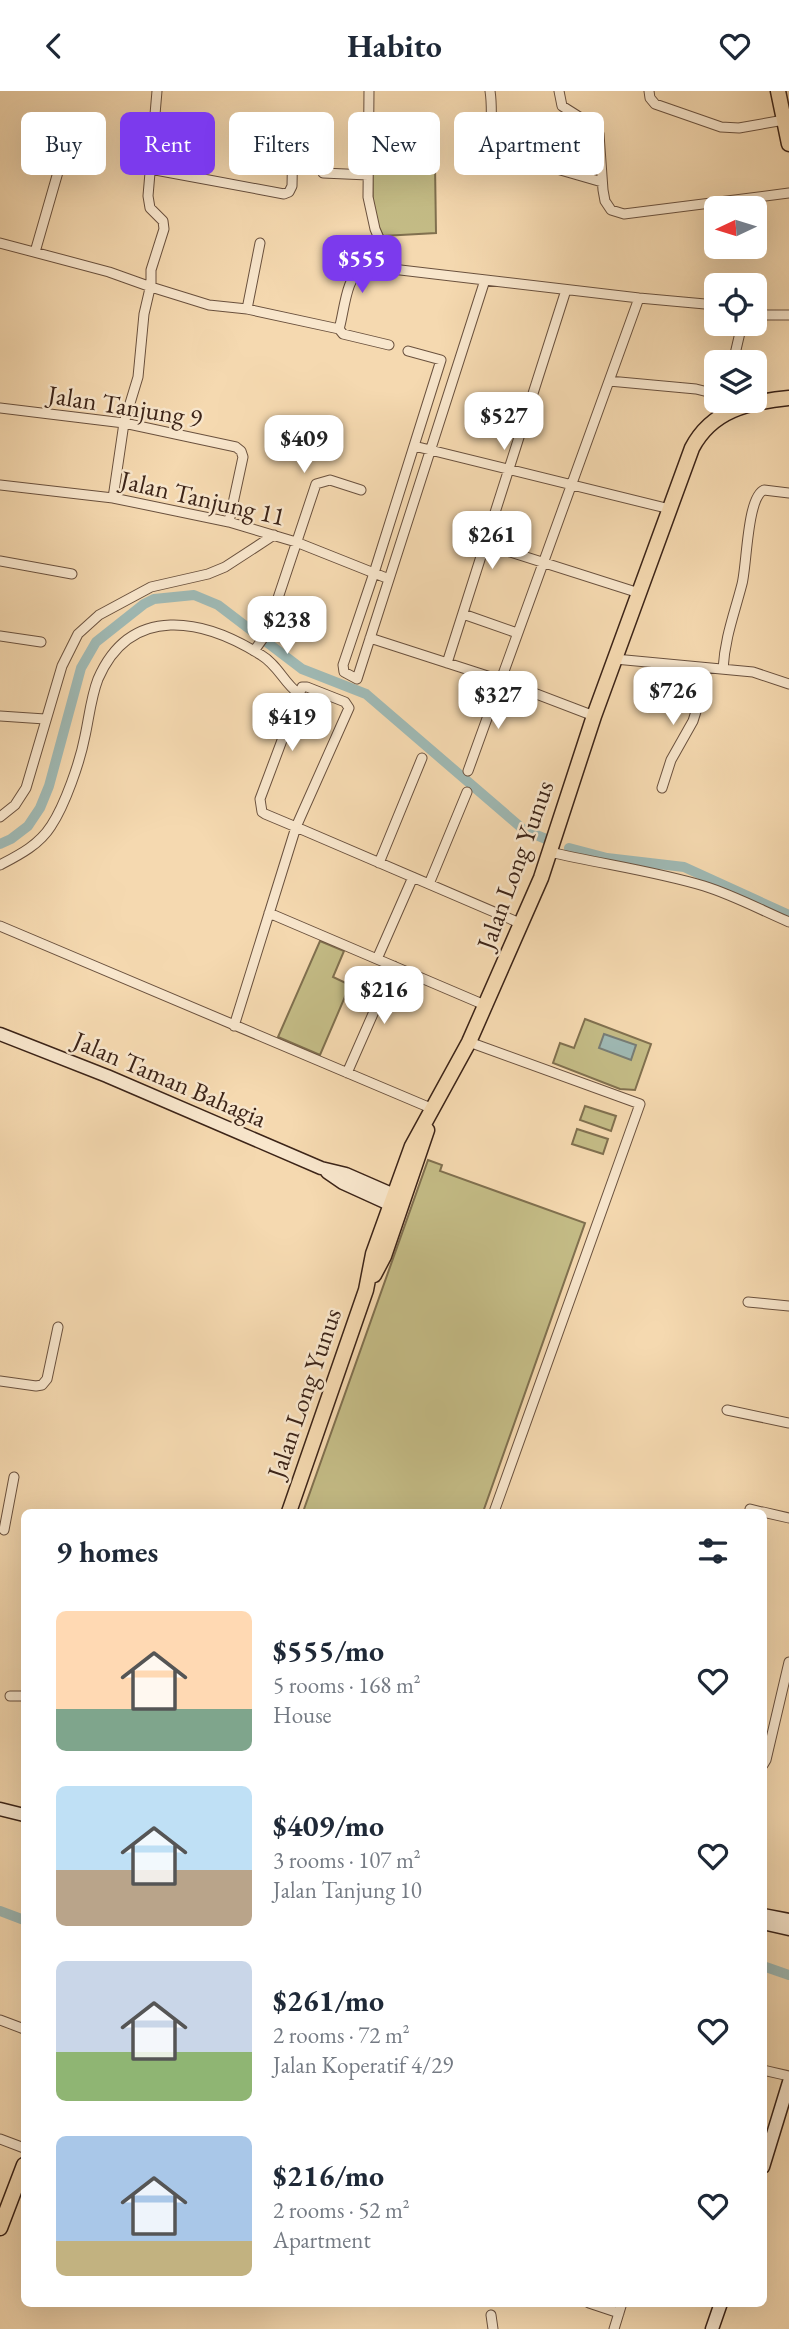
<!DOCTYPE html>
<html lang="en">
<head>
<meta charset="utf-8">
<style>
  :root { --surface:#fff; --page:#f2f2f3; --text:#1f2937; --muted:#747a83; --accent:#7c3aed }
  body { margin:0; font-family:"EB Garamond",serif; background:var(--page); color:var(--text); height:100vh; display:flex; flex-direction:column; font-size:26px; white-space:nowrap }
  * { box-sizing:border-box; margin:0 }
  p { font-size:23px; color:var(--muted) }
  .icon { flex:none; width:38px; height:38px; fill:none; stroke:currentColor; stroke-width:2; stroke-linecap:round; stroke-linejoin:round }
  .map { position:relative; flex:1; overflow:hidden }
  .side { position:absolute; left:21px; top:1418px; width:746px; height:798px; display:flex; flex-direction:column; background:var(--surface); border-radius:10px; box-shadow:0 7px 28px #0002 }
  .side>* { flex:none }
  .banner { position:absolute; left:21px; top:21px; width:747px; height:63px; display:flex; gap:14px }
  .needle { width:46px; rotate:266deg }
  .buttons { position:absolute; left:704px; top:105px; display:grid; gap:14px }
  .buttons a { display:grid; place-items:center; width:63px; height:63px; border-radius:10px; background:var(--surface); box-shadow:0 7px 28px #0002; font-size:35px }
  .price { position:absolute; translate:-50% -60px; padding:0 16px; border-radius:14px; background:#fff; color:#222; font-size:23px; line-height:46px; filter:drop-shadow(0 2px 4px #0008) }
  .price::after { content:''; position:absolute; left:50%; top:42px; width:21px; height:16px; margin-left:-10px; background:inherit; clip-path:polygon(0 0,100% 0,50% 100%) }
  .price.on { background:var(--accent); color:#fff }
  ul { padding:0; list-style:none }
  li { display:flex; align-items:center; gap:21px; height:175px; padding:0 35px }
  li span { display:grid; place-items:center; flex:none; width:196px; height:140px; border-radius:10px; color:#555 }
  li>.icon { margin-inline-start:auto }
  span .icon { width:84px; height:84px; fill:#fffc; stroke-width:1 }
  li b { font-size:30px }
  h2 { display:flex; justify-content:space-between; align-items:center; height:84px; padding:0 35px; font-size:30px }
  .chip { padding:0 24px; border-radius:10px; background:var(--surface); box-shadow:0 7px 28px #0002; font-size:24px; line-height:63px }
  .chip.on { background:var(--accent); color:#fff }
  header { display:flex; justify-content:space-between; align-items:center; height:91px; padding:0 35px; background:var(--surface); font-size:32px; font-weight:700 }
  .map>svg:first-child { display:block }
</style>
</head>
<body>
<header><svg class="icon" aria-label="back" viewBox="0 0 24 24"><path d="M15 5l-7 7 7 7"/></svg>Habito<svg class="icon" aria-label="heart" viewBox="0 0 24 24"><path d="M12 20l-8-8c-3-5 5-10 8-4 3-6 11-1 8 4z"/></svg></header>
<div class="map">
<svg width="789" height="2238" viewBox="0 0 789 2238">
  <rect width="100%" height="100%" fill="#f5d9b0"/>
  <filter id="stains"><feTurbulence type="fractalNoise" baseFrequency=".00286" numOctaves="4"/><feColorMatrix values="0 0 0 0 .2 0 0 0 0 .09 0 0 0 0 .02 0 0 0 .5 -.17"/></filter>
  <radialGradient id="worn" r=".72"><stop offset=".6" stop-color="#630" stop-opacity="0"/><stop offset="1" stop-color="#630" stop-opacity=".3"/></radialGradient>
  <!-- green -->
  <path fill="#c4bc86" stroke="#80704f" stroke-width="2" d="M372 72 435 73 436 142 383 145 373 124Z
    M320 850 344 860 333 886 350 894 320 964 278 946Z
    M585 928 651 953 635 999 620 998 553 972 560 952 574 957Z
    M585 1015 616 1025 611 1040 580 1029Z
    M577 1038 608 1048 603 1063 572 1053Z
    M428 1069 442 1074 440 1080 585 1132 483 1421H303Z"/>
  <!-- water -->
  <path fill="#9fb9b4" stroke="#777d76" stroke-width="2" d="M604 943 636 954 631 969 599 957Z"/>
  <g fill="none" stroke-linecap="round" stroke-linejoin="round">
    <!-- canal -->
    <path stroke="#9fb9b4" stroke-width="10" d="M0 753 11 748 28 735 40 717 49 695 81 577 96 551 144 513 154 508 194 504 218 514 302 578 366 603 524 739 546 748
      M569 757 607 767 684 776 789 824
      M0 1820 24 1829
      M763 1875 789 1884"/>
    <!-- minor casing -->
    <g stroke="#6a513e" stroke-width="11">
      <path id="minor" d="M369 0 368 106 375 138 392 178 639 207 716 214
        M490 0C494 25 488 49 492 73L498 76H550L602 91
        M559 0 562 15 592 34 599 43 603 99 605 110 611 119 624 123 789 102
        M649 0 650 7 655 13 721 36 739 37 784 29
        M150 78 284 103 289 101 292 95 293 43 286 34 267 32
        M323 82 368 84
        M0 152 109 181 151 196 209 214 247 218 339 238 343 243 389 254
        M35 161 73 29
        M247 218 260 152
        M754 221 767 224H789
        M339 238C344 223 346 181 364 178 373 176 383 178 392 178
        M408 260 441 269 374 482 343 574 344 581 357 588 485 189
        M735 263 742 233
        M609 290 696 298 716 303
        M0 317 124 332 236 356 241 360 243 366 229 431
        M414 355 670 418
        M0 394 113 407 229 431 296 451 389 488
        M113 407 124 332 138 286 144 223 151 193V179L164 138 163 130 150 117 148 105 157 0
        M485 453 639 502
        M0 470 72 483
        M463 523 517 542
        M0 545 41 551
        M370 547 500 589 594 625
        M254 560 266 543 316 393 330 389 361 399
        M615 568 753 581 789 593
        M447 572 566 199
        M723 578C725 546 734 524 742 493 747 474 747 406 764 399L789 402
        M0 625 45 628
        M468 680 639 207
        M662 697 671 669 693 630 699 611 704 577
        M0 726 15 714 26 697 62 575 78 543 99 524 151 496 208 483 225 476 274 444
        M550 761C601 773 654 780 704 795 733 804 761 819 789 831
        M379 772 422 667
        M0 774C19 764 39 754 51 735 65 714 80 671 85 645 89 627 91 606 98 588 131 512 204 528 261 564 278 574 284 592 298 602
        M429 793 467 701
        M269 822 487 915
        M0 835 433 1018
        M377 868 413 786
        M234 935 296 736 349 617 345 611 307 596H302L260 708 262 721 265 723 296 736 522 833
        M469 951 640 1013 494 1421
        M347 982 394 875
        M748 1211 789 1215
        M0 1290 36 1295 42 1294 47 1288 58 1236
        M727 1319 789 1332
        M750 1418 762 1421
        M763 1421 789 1427
        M4 1439 14 1386
        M10 1605H24
        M763 1674 766 1669 789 1571
        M0 1929 24 1938
        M763 1979 789 1985
        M0 2048 24 2057
        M589 2212 619 2222
        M491 2224 493 2238
        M614 2238 622 2212"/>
    </g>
    <!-- secondary casing -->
    <g stroke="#3c2418" stroke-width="15">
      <path id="secondary" d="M0 943 107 985 321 1077 346 1083 401 1107
        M327 1081 343 1092 398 1117
        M0 1718 24 1724
        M763 1824 789 1829
        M763 1832 789 1838
        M763 2076 789 1991
        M712 2238 721 2212"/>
    </g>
    <!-- primary casing -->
    <g stroke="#3c2418" stroke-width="17">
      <path id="primary" d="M778 0 789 53
        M374 1184 384 1165 427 1039
        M289 1421 366 1199 373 1163 412 1055 469 951 541 787 594 625 692 357C712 319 748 311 789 307
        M0 2137 24 2074"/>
    </g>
    <!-- minor -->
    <use href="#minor" stroke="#f8e6cc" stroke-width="9"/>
    <!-- secondary -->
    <use href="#secondary" stroke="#f8e6cc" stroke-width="12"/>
    <!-- primary -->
    <use href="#primary" stroke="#f5d9b0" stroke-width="14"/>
  </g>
  <g text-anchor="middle" stroke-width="5" stroke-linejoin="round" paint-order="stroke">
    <!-- street labels -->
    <g font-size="26" fill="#3c2418" stroke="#f8e6cc">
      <text transform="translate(125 315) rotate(9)" y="9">Jalan Tanjung 9</text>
      <text transform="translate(203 407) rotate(13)" y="9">Jalan Tanjung 11</text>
      <text transform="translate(515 774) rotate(-70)" y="9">Jalan Long Yunus</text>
      <text transform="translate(170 988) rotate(23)" y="9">Jalan Taman Bahagia</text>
      <text transform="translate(304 1302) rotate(-71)" y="9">Jalan Long Yunus</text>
    </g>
  </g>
  <rect width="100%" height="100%" filter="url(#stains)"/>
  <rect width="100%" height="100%" fill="url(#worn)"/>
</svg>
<div class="buttons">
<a><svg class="needle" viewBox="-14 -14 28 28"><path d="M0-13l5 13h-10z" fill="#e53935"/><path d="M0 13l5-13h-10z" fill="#747a83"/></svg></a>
<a><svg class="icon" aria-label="locate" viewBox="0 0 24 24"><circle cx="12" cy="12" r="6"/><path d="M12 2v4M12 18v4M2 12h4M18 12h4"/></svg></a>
<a><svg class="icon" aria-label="layers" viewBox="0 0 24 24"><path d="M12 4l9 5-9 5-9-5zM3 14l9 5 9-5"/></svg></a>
</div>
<b class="price on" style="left:362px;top:204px">$555</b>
<b class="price" style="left:504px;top:361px">$527</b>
<b class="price" style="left:304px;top:384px">$409</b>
<b class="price" style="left:492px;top:480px">$261</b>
<b class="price" style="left:287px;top:565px">$238</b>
<b class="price" style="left:673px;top:636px">$726</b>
<b class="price" style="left:498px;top:640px">$327</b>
<b class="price" style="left:292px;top:662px">$419</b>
<b class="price" style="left:384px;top:935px">$216</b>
<div class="banner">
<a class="chip">Buy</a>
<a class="chip on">Rent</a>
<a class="chip">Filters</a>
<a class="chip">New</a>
<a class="chip">Apartment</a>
</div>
<section class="side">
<h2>9 homes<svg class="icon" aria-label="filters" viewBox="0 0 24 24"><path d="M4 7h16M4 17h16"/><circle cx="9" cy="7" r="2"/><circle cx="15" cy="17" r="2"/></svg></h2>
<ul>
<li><span style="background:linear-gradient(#ffd9b3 70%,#7fa58c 0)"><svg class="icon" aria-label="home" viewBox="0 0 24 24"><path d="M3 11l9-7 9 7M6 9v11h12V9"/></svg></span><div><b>$555/mo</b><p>5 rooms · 168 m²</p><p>House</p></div><svg class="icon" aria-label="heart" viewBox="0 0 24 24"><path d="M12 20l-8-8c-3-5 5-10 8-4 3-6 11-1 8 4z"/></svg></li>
<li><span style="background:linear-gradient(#bfe0f5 60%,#b9a48a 0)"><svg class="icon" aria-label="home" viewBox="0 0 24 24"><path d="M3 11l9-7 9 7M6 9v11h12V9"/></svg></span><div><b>$409/mo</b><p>3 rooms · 107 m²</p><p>Jalan Tanjung 10</p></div><svg class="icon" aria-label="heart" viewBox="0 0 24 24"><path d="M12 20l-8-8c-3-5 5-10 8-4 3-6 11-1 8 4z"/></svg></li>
<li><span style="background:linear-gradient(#c9d6e8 65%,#8fb573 0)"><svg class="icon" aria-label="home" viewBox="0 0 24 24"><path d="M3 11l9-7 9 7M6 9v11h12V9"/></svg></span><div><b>$261/mo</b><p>2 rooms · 72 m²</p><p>Jalan Koperatif 4/29</p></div><svg class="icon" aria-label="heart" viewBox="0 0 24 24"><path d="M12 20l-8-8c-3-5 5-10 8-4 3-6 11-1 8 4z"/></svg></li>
<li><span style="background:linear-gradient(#a9c7e8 75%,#c2b280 0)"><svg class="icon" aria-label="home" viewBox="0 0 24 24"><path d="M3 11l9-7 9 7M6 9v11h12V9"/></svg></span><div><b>$216/mo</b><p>2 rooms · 52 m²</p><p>Apartment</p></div><svg class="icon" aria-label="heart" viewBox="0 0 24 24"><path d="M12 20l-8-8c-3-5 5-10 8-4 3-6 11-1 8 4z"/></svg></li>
</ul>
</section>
</div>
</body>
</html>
